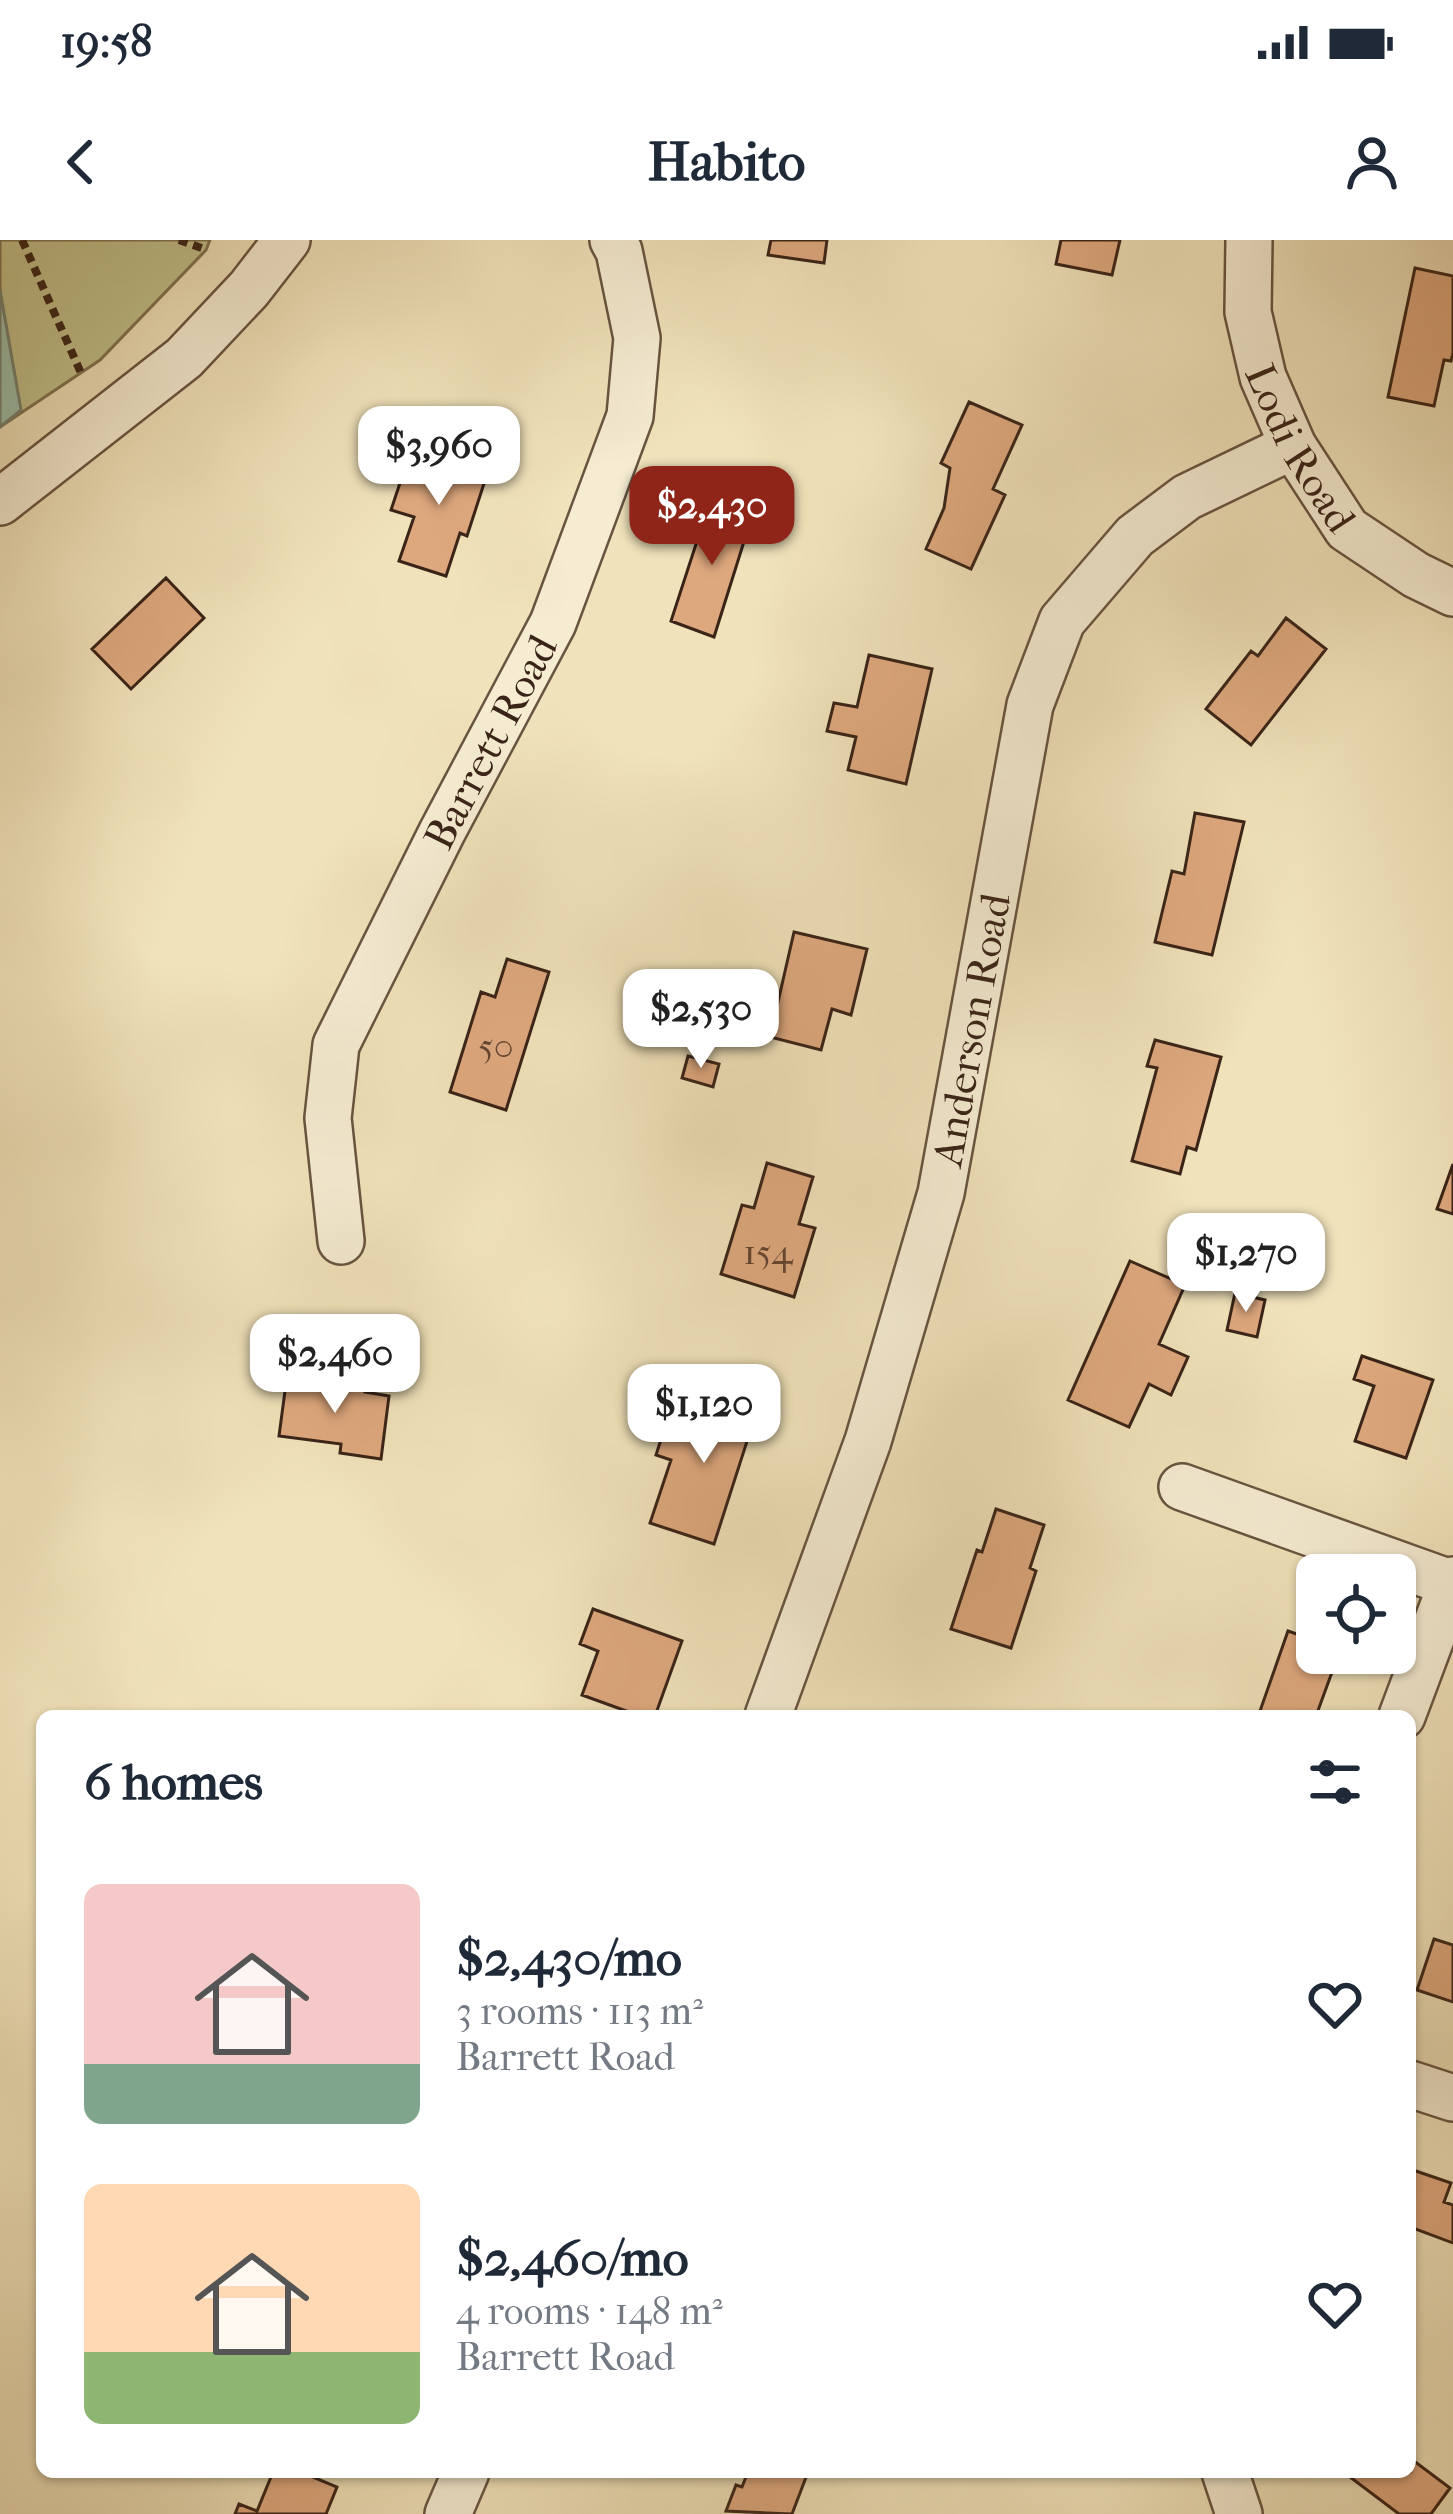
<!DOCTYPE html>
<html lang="en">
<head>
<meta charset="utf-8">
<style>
  :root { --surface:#fff; --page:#f2f2f3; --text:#1f2937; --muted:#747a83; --accent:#8f2418 }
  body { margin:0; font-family:"IM FELL French Canon",serif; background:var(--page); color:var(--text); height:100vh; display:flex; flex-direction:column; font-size:45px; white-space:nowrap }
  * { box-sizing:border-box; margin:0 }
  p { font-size:39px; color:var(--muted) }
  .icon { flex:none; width:66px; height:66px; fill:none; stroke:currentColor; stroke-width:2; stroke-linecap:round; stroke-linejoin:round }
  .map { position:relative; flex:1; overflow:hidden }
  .details { position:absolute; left:36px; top:1470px; width:1380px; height:768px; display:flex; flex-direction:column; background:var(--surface); border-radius:18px; box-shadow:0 3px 9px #0004 }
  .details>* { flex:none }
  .controls { position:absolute; left:1296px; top:1314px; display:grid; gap:24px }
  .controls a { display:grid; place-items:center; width:120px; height:120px; border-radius:18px; background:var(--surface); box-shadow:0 3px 9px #0004; font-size:60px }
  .price { position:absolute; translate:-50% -102px; padding:0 27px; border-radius:24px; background:#fff; color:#222; font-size:39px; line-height:78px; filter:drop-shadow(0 3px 6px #0008) }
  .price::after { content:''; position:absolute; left:50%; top:72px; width:36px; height:27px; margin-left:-18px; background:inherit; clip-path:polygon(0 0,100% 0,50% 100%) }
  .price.selected { background:var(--accent); color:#fff }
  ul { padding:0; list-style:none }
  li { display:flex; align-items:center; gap:36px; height:300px; padding:0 48px }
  li span { display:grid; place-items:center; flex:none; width:336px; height:240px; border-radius:18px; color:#555 }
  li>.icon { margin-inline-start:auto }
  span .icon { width:144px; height:144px; fill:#fffc; stroke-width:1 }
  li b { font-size:51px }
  h2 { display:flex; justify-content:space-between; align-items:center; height:144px; padding:0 48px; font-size:51px }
  .status { display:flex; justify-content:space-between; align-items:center; height:84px; padding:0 60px; background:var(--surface); direction:ltr }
  .status svg { height:33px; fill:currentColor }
  header { display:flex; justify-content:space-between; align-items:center; height:156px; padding:0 48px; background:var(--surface); font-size:54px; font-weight:700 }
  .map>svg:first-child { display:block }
</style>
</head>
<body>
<div class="status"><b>19:58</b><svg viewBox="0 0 49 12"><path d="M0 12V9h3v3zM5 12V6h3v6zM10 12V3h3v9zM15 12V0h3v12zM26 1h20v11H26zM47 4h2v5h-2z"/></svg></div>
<header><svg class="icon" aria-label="back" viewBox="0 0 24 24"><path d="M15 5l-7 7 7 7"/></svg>Habito<svg class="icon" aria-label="person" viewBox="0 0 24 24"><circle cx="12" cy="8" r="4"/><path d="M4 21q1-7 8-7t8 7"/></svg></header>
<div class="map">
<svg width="1453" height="2274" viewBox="0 0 1453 2274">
  <rect width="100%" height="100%" fill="#f0e2ba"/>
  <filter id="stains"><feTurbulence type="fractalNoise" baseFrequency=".00167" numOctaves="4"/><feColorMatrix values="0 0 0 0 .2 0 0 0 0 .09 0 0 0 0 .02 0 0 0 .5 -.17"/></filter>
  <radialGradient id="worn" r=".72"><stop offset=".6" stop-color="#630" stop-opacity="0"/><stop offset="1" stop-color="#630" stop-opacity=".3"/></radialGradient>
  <!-- green -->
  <path fill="#c1c18a" stroke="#7e7251" stroke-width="3" d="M0 0H210L206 10 100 120 0 187Z"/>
  <!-- water -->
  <path fill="#9bbfaa" stroke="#748170" stroke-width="3" d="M0 50 21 170 0 187Z"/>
  <!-- building -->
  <path fill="#dea87e" stroke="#3a2418" stroke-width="3" d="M771 0H827L824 23 768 15Z
    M1061 0H1120L1112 35 1056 24Z
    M1415 28 1453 36V113L1451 121 1444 120 1434 166 1388 157Z
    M969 162 1022 185 993 249 1005 255 971 329 926 309 944 268 950 228 941 223Z
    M431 206 490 225 467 296 460 293 446 336 399 321 414 277 391 270 403 234 420 240Z
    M711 258 753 273 714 397 671 381Z
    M166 338 204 378 131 449 92 409Z
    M1286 378 1326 409 1251 505 1206 469 1251 411 1258 416Z
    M869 415 932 429 906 544 848 530 856 497 827 491 834 463 857 467Z
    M1195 573 1244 582 1212 715 1155 702 1172 631 1184 634Z
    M794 692 867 709 851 775 832 769 821 810 770 797Z
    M507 719 549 732 506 870 450 852 481 752 495 757Z
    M1155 800 1221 817 1196 910 1187 907 1180 934 1132 921 1157 828 1147 826Z
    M688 816 719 824 713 847 682 838Z
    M767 923 813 937 799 984 815 988 794 1057 721 1034 742 965 754 968Z
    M1453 924V974L1437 969Z
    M1130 1021 1185 1045 1159 1104 1188 1117 1171 1155 1149 1144 1129 1187 1068 1160Z
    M1235 1053 1265 1060 1257 1097 1227 1090Z
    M1362 1116 1433 1140 1406 1218 1355 1201 1374 1146 1354 1139Z
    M287 1136 333 1143 332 1148 344 1150 345 1141 366 1144 365 1152 389 1156 381 1219 340 1213 341 1204 279 1196Z
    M705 1147 759 1164 714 1304 650 1283 671 1220 656 1215 665 1187 689 1195Z
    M996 1269 1044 1285 1030 1328 1036 1331 1011 1408 951 1389 977 1310 982 1312Z
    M593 1369 682 1401 655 1476H640L582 1455 598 1411 580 1404Z
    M1288 1391 1317 1401V1413H1339L1316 1476H1274L1260 1471Z
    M1434 1699 1453 1705V1762L1417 1750Z
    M1410 1929 1451 1943 1444 1962 1453 1965V2003L1410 1987Z
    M1410 2218 1450 2248 1431 2274H1399L1350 2237 1354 2232H1410Z
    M273 2232H301L337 2247 326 2274H235L239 2264 257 2271Z
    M748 2232H808L792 2274 726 2271 736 2245 742 2247Z"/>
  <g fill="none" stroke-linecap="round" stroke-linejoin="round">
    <!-- minor casing -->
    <g stroke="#685440" stroke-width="50">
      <g id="minor">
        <path id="s1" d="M1249 0 1248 72 1263 137 1293 206 1347 289 1416 335 1453 353"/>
        <path d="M0 262 184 118 249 49 287 0"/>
        <path id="s2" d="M341 1001 328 878 336 805 442 592 553 383 630 176 637 98 619 11 613 0"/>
        <path d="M1182 1247 1453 1344"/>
        <path id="s3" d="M768 1476 868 1201 941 953 1030 465 1062 381 1135 296 1187 257 1293 206"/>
        <path d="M1402 1476 1453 1340"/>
        <path d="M1410 1844 1453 1858"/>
        <path d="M1225 2232 1239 2274"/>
        <path d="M448 2274 466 2232"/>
      </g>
    </g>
    <!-- path -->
    <path stroke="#3a2418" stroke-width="8" stroke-dasharray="9 6" stroke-linecap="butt" d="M22 0 81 133
      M179 0 207 10"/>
    <!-- minor -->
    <use href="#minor" stroke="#f5ecd2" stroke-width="45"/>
  </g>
  <g text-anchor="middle" stroke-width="9" stroke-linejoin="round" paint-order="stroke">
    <!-- number labels -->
    <g font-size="36" fill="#634532">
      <text x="496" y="818">50</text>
      <text x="768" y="1024">154</text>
    </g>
    <!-- street labels -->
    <g font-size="42" fill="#3a2418" stroke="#f5ecd2">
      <text dy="15" stroke="none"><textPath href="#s1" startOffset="219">Lodi Road</textPath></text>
      <text dy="15" stroke="none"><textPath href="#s2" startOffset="537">Barrett Road</textPath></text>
      <text dy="15" stroke="none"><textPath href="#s3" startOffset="717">Anderson Road</textPath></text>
    </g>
  </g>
  <rect width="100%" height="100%" filter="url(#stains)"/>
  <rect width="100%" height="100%" fill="url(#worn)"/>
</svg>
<div class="controls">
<a><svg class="icon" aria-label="locate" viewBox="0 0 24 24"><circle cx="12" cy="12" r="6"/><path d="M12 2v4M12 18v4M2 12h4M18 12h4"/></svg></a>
</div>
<b class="price" style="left:439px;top:268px">$3,960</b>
<b class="price selected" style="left:712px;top:328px">$2,430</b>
<b class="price" style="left:701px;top:831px">$2,530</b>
<b class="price" style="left:1246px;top:1075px">$1,270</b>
<b class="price" style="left:335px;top:1176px">$2,460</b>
<b class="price" style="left:704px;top:1226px">$1,120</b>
<section class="details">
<h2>6 homes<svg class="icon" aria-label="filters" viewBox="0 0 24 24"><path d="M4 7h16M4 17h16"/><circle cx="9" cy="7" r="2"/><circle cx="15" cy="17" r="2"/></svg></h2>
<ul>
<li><span style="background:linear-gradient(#f6c9c9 75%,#7fa58c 0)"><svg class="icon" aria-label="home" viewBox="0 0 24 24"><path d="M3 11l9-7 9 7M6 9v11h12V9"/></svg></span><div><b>$2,430/mo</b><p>3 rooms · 113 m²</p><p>Barrett Road</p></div><svg class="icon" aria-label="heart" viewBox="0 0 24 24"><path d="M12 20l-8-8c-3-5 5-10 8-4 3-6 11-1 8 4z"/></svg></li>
<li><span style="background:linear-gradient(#ffd9b3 70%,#8fb573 0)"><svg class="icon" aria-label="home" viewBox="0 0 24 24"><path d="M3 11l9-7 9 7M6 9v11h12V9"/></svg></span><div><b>$2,460/mo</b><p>4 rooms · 148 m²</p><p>Barrett Road</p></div><svg class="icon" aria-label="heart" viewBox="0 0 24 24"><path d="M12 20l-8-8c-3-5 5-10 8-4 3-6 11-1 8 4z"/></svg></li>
</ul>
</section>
</div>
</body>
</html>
